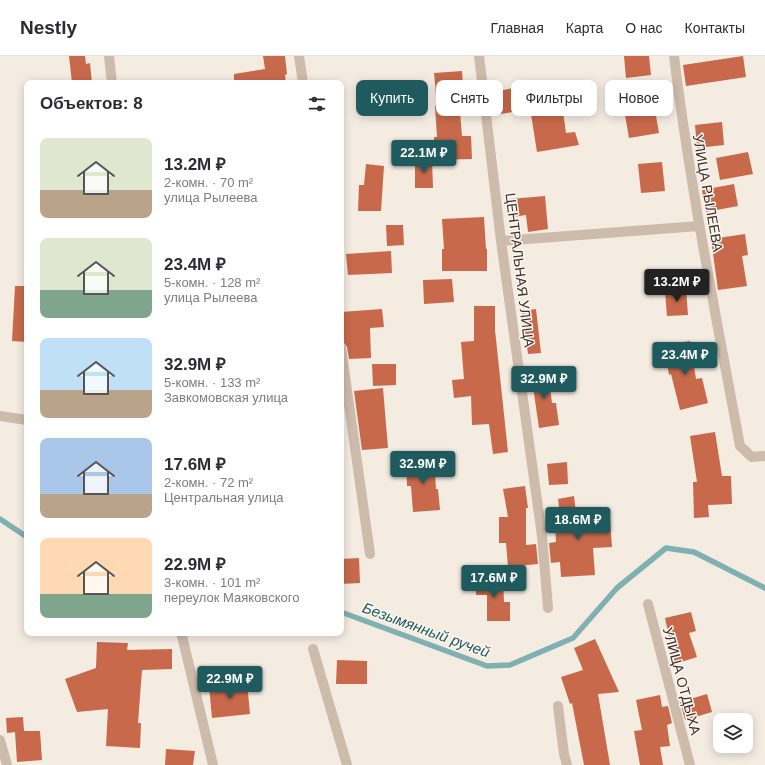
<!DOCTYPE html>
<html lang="ru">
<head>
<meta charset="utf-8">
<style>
  :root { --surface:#fff; --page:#f2f2f3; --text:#2b2b33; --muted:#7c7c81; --line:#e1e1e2; --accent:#1f5a5e }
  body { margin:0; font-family:Helvetica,sans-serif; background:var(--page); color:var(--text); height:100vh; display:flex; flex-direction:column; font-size:15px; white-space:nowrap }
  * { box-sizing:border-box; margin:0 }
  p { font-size:13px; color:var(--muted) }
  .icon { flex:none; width:22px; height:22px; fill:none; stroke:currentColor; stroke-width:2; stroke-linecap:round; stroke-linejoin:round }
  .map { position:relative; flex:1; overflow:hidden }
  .sheet { position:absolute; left:24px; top:24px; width:320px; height:556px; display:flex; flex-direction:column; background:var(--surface); border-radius:8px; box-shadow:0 2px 10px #0003 }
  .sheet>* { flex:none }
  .hud { position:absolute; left:356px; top:24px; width:349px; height:36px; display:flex; gap:8px }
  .fabs { position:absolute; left:713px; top:657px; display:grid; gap:8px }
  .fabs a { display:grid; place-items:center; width:40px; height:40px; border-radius:8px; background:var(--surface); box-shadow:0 2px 10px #0003; font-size:20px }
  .price { position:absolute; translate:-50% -34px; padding:0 9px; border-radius:4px; background:var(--accent); color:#fff; font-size:13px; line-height:26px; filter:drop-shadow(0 1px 2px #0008) }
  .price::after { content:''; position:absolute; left:50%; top:24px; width:12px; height:9px; margin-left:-6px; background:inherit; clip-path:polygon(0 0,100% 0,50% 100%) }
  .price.active { background:#222; color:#fff }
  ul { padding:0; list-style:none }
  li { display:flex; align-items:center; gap:12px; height:100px; padding:0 16px }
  li span { display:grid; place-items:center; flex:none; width:112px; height:80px; border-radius:8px; color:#555 }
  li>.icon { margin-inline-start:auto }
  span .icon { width:48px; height:48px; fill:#fffc; stroke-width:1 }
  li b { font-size:17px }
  h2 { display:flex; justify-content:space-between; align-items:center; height:48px; padding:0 16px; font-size:17px }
  .chip { padding:0 14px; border-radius:8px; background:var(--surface); box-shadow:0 2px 10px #0003; font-size:14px; line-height:36px }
  .chip.active { background:var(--accent); color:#fff }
  header { display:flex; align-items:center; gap:24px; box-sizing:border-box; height:56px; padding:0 20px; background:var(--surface); border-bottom:1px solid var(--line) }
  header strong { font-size:19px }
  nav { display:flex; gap:22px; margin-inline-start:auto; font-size:14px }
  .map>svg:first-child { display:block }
</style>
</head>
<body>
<header>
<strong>Nestly</strong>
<nav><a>Главная</a><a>Карта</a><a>О нас</a><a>Контакты</a></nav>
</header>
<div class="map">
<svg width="765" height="709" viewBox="0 0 765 709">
  <rect width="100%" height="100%" fill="#f4ebe1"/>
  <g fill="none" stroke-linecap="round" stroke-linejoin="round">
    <!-- stream -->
    <path stroke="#7fb0b2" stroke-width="5.5" d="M0 463 27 481
      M341 556 487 610 510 609 573 582 617 532 666 492 694 496 765 532"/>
  </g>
  <!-- building -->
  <path fill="#c8694b" d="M69 0H85L86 8 90 7 92 27H72Z
    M263 0H285L287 18 285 19 286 27H234V18L265 13Z
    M624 0H649L651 19 626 22Z
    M743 0 746 21 686 30 683 9Z
    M462 15 464 42 459 43 462 80H471L472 103 435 104 434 81H437L435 50H437L434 17Z
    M519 31 524 54 501 58 500 54 497 55 493 36Z
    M562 48 566 77 575 76 579 89 537 96 530 52Z
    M655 54 659 77 629 82 625 59Z
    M722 66 724 89 697 92 695 69Z
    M748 96 753 118 720 124 716 102Z
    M432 103 433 132H415V104Z
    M662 106 665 135 641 137 638 108Z
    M366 108 384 110 381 155H358L359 129H364Z
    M734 128 738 150 706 156 702 134Z
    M545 140 548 173 528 176 526 159 512 161 510 143Z
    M484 161 486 193H487V215H442V193H444L442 163Z
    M386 169H403L404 189 387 190Z
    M745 178 748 199 742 200 747 230 718 234 711 183Z
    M391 195 392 217 348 219 346 198Z
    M452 223 454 246 424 248 423 224Z
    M15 230H27V286L12 285Z
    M686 233 688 259 667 260 665 235Z
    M474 250H495V274L508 396 493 398 489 368 472 369 471 340 454 342 452 324 464 323 461 286 474 285Z
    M382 253 384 271 370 272 371 302 349 303 347 291 344 287 341 256Z
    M536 253 541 297 528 298 522 255Z
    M690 285 696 323 702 322 708 347 680 354 671 318 669 319 664 289Z
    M372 308H396V329L373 330Z
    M548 315 552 347H556L559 369 539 372 531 317Z
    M383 332 388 392 362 394 354 335Z
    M715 376 722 420H731L732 448 708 449 709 461 694 462 693 426H697L690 380Z
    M434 402 436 433H438L440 454 413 456 411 430H407L406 404Z
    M567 406 568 428 549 429 547 408Z
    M525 430 528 452H526V489L536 488 538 508 508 511 506 487H499V461H508L503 433Z
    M574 440 577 465 610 463 612 491 593 492 595 519 561 521 560 506 551 507 549 487 556 486 555 467 561 466 558 443Z
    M359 502 360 527 341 528V503Z
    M476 522H503L504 546H510V565H487V539H476Z
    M691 556 696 575 689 577 697 601 675 608 665 562Z
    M595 583 619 636 598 638 610 709H584L572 647 570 648 561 621 583 614 574 592Z
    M97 586 128 587 127 594 172 593V613L142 614 138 667H141L140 692 106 690 108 653 77 656 65 623 96 612Z
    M337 604 367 605V628H336Z
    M247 626 250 658 212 662 209 630Z
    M707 638 712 656 685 664 680 646Z
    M660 639 662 651 668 650 672 667 667 669 670 690 660 691 663 709H640L634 675 642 674 636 644Z
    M23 661 24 675H40L42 704 17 706 15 676 7 677 6 662Z
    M166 693 195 695 193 709H165Z"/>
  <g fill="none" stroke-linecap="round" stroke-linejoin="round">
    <!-- street -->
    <path stroke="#cdbbac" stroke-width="10" d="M109 0 112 27
      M299 0 303 27
      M479 0 501 185 542 480 548 552
      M674 0C690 131 716 260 740 390L752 401 765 400
      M501 185 699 170
      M341 292 370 498
      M0 360 27 364
      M648 548 690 709
      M182 580 213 709
      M313 593 347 709
      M558 650 564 698 567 709
      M0 684 7 709"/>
  </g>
  <g text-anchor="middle" stroke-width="3" stroke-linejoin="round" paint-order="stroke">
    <!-- street labels -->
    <g font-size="14" fill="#3b302b" stroke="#fbf5ee">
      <text transform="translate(708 137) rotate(80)" y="5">УЛИЦА РЫЛЕЕВА</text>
      <text transform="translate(520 214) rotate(83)" y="5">ЦЕНТРАЛЬНАЯ УЛИЦА</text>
      <text transform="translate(682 625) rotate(75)" y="5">УЛИЦА ОТДЫХА</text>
    </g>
    <!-- water labels -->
    <g font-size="15" font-style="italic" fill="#1f5a5e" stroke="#fbf5ee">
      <text transform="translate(426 574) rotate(20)" y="5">Безымянный ручей</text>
    </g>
  </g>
</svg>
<div class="fabs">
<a><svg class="icon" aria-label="layers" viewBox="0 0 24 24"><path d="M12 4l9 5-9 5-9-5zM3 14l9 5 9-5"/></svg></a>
</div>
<b class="price" style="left:424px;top:118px">22.1M ₽</b>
<b class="price active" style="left:677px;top:247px">13.2M ₽</b>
<b class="price" style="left:685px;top:320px">23.4M ₽</b>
<b class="price" style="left:544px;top:344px">32.9M ₽</b>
<b class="price" style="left:423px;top:429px">32.9M ₽</b>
<b class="price" style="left:578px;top:485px">18.6M ₽</b>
<b class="price" style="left:494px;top:543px">17.6M ₽</b>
<b class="price" style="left:230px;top:644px">22.9M ₽</b>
<div class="hud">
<a class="chip active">Купить</a>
<a class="chip">Снять</a>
<a class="chip">Фильтры</a>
<a class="chip">Новое</a>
</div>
<section class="sheet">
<h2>Объектов: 8<svg class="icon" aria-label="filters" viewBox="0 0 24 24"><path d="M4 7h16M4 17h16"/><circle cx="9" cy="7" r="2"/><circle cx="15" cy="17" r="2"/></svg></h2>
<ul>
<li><span style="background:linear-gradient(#dfe7d0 65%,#b9a48a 0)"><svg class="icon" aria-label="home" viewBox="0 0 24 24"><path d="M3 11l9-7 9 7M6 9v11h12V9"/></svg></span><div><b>13.2M ₽</b><p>2-комн. · 70 m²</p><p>улица Рылеева</p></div></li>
<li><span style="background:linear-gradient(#dfe7d0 65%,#7fa58c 0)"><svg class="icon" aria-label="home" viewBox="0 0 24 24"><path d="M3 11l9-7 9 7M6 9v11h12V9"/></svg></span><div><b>23.4M ₽</b><p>5-комн. · 128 m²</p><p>улица Рылеева</p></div></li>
<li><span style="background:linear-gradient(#bfe0f5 65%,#b9a48a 0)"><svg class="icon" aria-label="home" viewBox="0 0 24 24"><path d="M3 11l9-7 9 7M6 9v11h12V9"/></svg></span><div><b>32.9M ₽</b><p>5-комн. · 133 m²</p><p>Завкомовская улица</p></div></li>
<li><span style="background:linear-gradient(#a9c7e8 70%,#b9a48a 0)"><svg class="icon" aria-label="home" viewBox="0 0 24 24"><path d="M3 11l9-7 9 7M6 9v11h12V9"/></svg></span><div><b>17.6M ₽</b><p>2-комн. · 72 m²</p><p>Центральная улица</p></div></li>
<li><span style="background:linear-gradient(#ffd9b3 70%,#7fa58c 0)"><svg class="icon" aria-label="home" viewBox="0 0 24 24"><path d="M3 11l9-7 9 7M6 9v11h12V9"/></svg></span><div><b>22.9M ₽</b><p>3-комн. · 101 m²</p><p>переулок Маяковского</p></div></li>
</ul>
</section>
</div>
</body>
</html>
